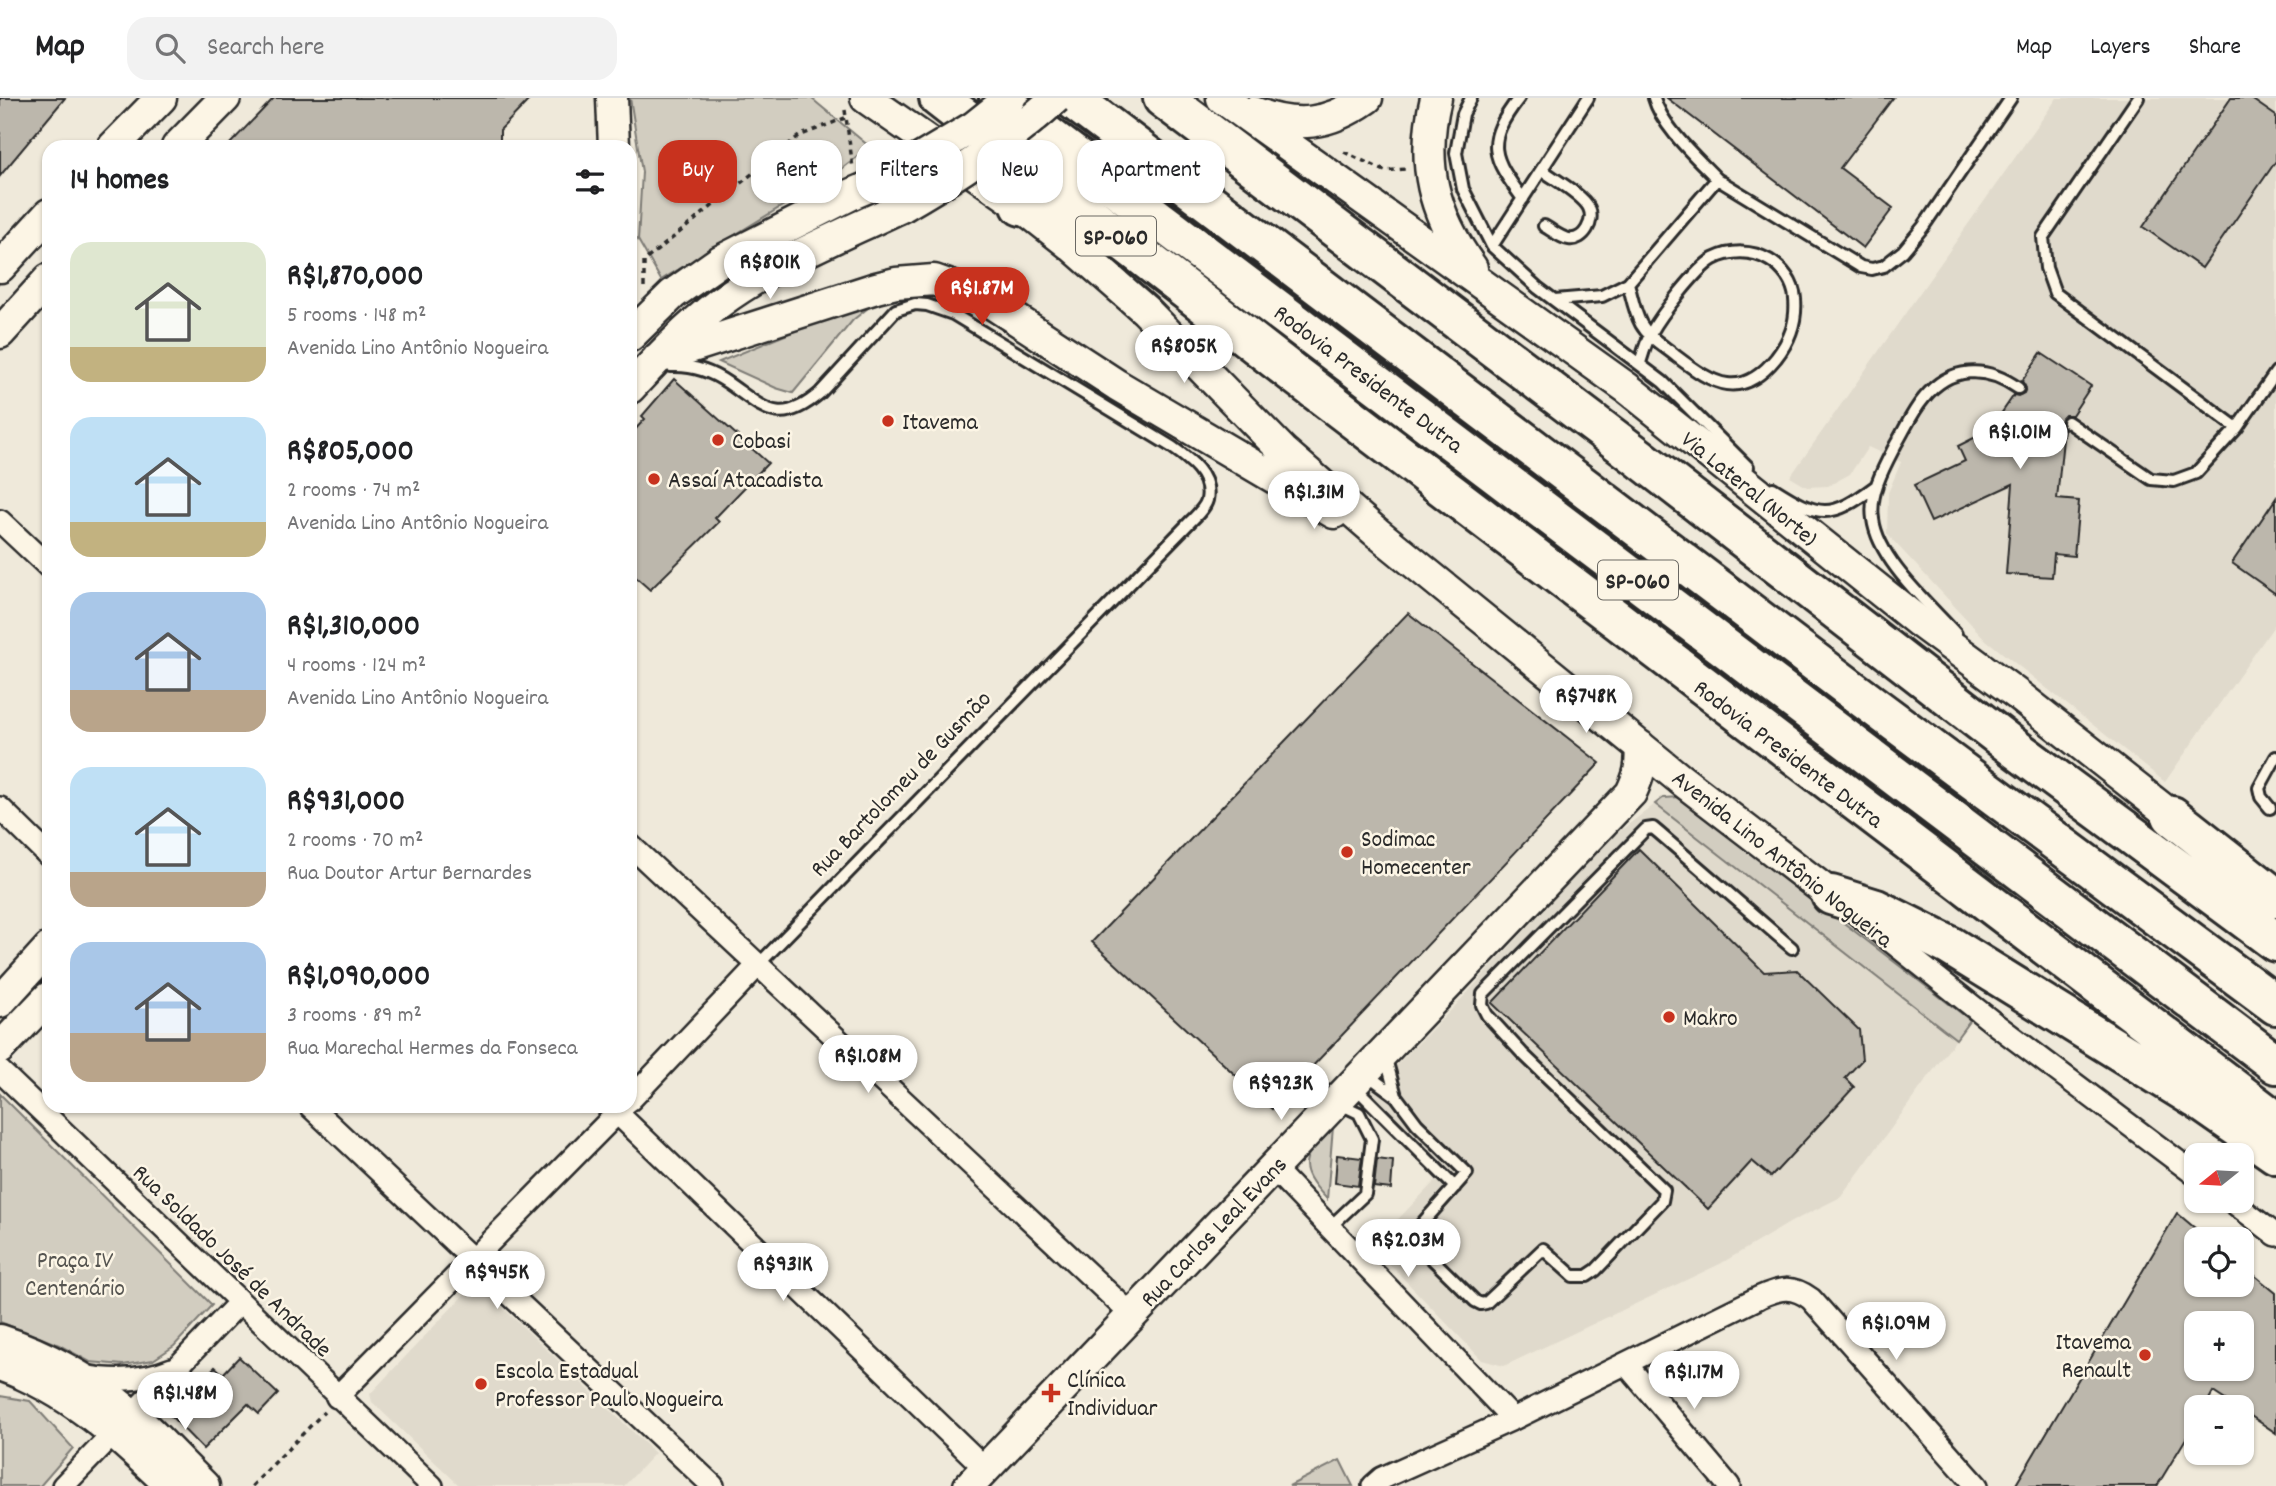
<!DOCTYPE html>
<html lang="en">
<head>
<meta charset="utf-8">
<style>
  :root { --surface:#fff; --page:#f2f2f2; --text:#202124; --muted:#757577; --line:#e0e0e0; --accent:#c8321e }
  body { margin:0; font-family:Dekko,sans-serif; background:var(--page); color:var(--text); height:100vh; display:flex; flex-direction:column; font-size:26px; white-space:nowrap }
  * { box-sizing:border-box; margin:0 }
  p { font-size:23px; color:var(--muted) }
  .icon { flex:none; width:38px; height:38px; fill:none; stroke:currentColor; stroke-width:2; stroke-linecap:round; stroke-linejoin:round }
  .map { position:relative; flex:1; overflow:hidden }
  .panel { position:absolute; left:42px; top:42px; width:595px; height:973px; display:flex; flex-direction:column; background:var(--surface); border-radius:21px; box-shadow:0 2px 5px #0004 }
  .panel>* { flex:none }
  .banner { position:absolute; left:658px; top:42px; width:665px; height:63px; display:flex; gap:14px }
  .needle { width:46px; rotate:252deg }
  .fabs { position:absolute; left:2184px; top:1045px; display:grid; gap:14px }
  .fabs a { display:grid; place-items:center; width:70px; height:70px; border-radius:14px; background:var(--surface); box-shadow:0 2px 5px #0004; font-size:35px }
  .price { position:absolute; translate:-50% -60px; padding:0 16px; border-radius:24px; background:#fff; color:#222; font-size:23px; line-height:46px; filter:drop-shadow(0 2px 4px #0008) }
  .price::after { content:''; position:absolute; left:50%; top:42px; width:21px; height:16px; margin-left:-10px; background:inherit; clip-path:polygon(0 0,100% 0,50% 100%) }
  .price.selected { background:var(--accent); color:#fff }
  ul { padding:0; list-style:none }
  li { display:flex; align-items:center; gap:21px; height:175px; padding:0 28px }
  li span { display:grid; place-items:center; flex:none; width:196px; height:140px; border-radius:21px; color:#555 }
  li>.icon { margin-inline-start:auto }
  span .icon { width:84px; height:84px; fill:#fffc; stroke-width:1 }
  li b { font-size:30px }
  h2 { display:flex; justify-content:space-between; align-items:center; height:84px; padding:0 28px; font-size:30px }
  .chip { padding:0 24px; border-radius:21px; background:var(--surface); box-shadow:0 2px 5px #0004; font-size:24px; line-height:63px }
  .chip.selected { background:var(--accent); color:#fff }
  header { display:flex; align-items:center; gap:42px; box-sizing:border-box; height:98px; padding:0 35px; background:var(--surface); border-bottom:2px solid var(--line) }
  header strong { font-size:33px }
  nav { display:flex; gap:38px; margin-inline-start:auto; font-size:24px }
  .search { width:490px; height:63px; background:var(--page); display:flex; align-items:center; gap:18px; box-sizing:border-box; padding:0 24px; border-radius:21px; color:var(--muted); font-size:26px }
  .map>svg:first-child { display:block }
</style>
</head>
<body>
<header>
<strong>Map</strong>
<div class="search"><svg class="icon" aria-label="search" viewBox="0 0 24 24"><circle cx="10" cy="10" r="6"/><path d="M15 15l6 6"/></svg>Search here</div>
<nav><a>Map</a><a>Layers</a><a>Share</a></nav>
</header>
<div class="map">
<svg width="2276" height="1388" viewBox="0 0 2276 1388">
  <rect width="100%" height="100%" fill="#efe9da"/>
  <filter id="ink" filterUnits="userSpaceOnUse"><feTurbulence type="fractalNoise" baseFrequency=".0143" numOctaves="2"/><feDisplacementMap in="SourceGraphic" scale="14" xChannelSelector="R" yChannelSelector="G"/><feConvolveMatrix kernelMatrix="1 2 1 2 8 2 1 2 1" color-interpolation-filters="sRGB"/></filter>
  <g filter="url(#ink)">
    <!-- built -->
    <path fill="#e0dacc" d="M2057 0H2276V525L2165 684 1986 542 1887 436 1888 395 1901 364 1868 349 1850 376 1828 388 1807 389 1790 379Z
      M1663 700 1970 922 1841 1099 1791 1124 1720 1166 1504 1268 1482 1262 1372 1148 1438 1080 1362 1002 1453 910 1611 740Z
      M476 1184 655 1355 624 1388H460L372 1304 370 1296Z"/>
    <!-- green -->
    <path fill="#d2cdc0" stroke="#7e7c76" stroke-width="2" d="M630 0H811L870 49 838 74 661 182 638 142 642 74Z
      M861 206H873L853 222 793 295 776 290 719 264Z
      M1680 699 1970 922 1956 941 1655 706 1663 700Z
      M0 996 212 1207 174 1248 153 1262 123 1267 90 1264 59 1247 0 1224Z
      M1333 1029 1327 1101C1294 1067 1303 1058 1333 1029Z
      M0 1298 30 1303 73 1350 40 1388H0Z
      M1340 1362 1353 1388H1289Z"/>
    <!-- building -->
    <path fill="#bcb7ac" stroke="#2b2b2b" stroke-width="2" fill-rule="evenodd" d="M0 0H65L0 78Z
      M274 0H531L500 32V49H227Z
      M1667 0H1893L1840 70 1893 110 1863 150Z
      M2231 0H2250L2276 18V63L2202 170 2143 129Z
      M2041 255 2091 288 2072 317H2065L2060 323 2064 331 2057 401 2079 403 2074 458 2054 456 2052 479 2006 476 2013 386 1931 424 1914 387 1965 363 1958 348 1990 332 2014 297 2018 298 2024 295 2026 290 2022 283Z
      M674 281 768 365 715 420 719 424 650 492 630 474V337L645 321 642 318Z
      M2276 400V496L2232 465Z
      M1408 515 1600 665 1272 1011 1092 844Z
      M1639 751 1764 874 1797 872 1859 932 1862 962 1845 980 1854 989 1771 1079 1752 1063 1708 1111 1492 905Z
      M1337 1057 1362 1060 1358 1088 1335 1085Z
      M1377 1061 1393 1063 1391 1091 1374 1089Z
      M2177 1115 2196 1131V1186H2242V1167L2276 1195V1335L2242 1312V1309H2236L2213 1294 2205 1309H2196V1324L2157 1388H2015ZM2196 1225H2242V1270H2196Z
      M239 1259 278 1296 259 1316 248 1306 203 1351 169 1316 215 1269 223 1276Z"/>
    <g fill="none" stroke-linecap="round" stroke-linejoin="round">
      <!-- lane casing -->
      <g stroke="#2b2b2b" stroke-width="16">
        <path id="lane" d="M1471 0 1463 16 1456 55 1463 91 1492 148 1538 190 1663 284 1748 369
          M1519 0C1484 45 1492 59 1523 101
          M1654 0C1662 29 1697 60 1717 81
          M2138 0 2043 139 2046 170 2055 195 2237 330
          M1542 72C1554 81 1583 97 1589 110 1595 123 1584 143 1569 141 1560 140 1552 132 1544 128
          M1492 148 1588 0
          M1628 185C1632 199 1634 213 1641 226 1649 240 1664 248 1676 258 1714 287 1741 303 1776 260 1790 242 1797 224 1795 201 1794 185 1783 170 1769 162 1752 152 1731 152 1713 161 1696 171 1661 217 1651 235 1646 244 1643 255 1640 265
          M1555 202 1602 198 1628 185 1717 81 1861 169 1872 171 1884 168 1903 153 1923 129 2011 0
          M671 268C692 267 711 273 728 285 764 310 779 330 820 295L896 212 915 206 927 207 953 216 1172 349C1189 361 1212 377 1207 402 1205 410 1196 418 1190 424L759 866
          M2068 324 2151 381 2174 383 2196 375 2237 330 2276 274
          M1773 390C1820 420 1830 422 1876 388
          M1956 536C1929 506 1878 462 1873 421 1869 395 1884 369 1896 346 1905 331 1912 314 1924 300 1950 268 1986 267 2018 290
          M2270 710 2261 699 2259 690 2276 659
          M1385 957 1396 998
          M1365 975 1396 998 1417 1026 1467 1075 1418 1130 1415 1137 1416 1145 1475 1203 1481 1206 1486 1205 1543 1151 1573 1178H1587L1596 1172 1662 1103 1664 1092 1522 955 1487 917 1482 907 1483 896 1646 731 1653 730 1659 735 1792 850
          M1354 988 1455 1089
          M1330 1129 1365 1096 1372 1041 1359 1015 1338 1005"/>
      </g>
      <!-- street casing -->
      <g stroke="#2b2b2b" stroke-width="26">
        <path id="street" d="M0 423 49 469
          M0 710 49 758
          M630 747 1132 1217
          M1858 817 1995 926 2196 1077
          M0 973 432 1388
          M630 1002 759 866
          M310 1008 713 1388
          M610 1008 986 1371
          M1273 1070 1513 1321
          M2230 1102 2276 1137
          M1626 1266 1729 1388
          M84 1278C115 1284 143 1283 172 1271
          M337 1299 624 1008
          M63 1388 239 1205
          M1373 1388 1382 1380 1513 1321 1760 1199C1780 1190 1792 1187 1811 1201L1977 1388"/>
      </g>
      <!-- secondary casing -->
      <g stroke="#2b2b2b" stroke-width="35">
        <path id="secondary" d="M612 0 614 49
          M866 0 1021 108 1073 149 1145 212 1283 353 1375 433 1680 681 1831 797
          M1222 0 1627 290 1919 524 2018 597 2172 718 2189 729
          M1436 0C1420 65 1433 116 1472 170
          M1253 14C1296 31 1329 27 1367 0
          M113 49 161 0
          M177 49 225 0
          M0 169 49 116
          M0 235 49 181
          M630 238 673 196 720 163 852 96 883 83
          M658 260 876 190 896 185 934 182 982 199 1117 287 1334 415
          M630 290C658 260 686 230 719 205 774 164 841 138 903 108
          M0 904 49 850
          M0 950 49 899
          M0 1242C47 1257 93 1284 131 1316 156 1338 179 1364 204 1388
          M0 1267C70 1292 119 1338 171 1388
          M969 1388 1631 695C1639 678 1642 667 1640 648"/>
      </g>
      <!-- highway casing -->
      <g stroke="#2b2b2b" stroke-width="44">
        <path id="highway" d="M939 0 1294 276 2276 1023
          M1071 0 1848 589 2276 907
          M1163 0 1637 358 2017 652 2276 844
          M999 1 2276 966
          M1021 108 1054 113 1082 134
          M2172 718 2276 800
          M1831 797 1876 811 1950 848 2197 1001 2276 1056"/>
      </g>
      <!-- path -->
      <path stroke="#2b2b2b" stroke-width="3.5" stroke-dasharray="5 5" stroke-linecap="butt" d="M845 12 853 70
        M1344 54 1385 73 1406 71
        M644 189V163L799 38 845 20
        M252 1388 324 1314"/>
      <!-- lane -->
      <use href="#lane" stroke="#fcf5e5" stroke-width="10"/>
      <!-- street -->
      <use href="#street" stroke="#fcf5e5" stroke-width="21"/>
      <!-- secondary -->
      <use href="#secondary" stroke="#fcf5e5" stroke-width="30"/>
      <!-- highway -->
      <use href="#highway" stroke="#fcf5e5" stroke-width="38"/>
      <!-- secondary-bridge casing -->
      <g stroke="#2b2b2b" stroke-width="35" stroke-linecap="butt">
        <path id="secondary-bridge" d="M883 83 975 28 1010 0
          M903 108C957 77 1010 42 1056 0"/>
      </g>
      <!-- secondary-bridge -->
      <use href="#secondary-bridge" stroke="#fcf5e5" stroke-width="30"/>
    </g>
  </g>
  <!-- markers -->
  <g fill="#c8321e" stroke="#fcf5e5" stroke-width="2.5">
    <circle cx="888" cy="323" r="7"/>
    <circle cx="718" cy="342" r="7"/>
    <circle cx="654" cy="381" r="7"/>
    <circle cx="1347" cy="754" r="7"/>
    <circle cx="1669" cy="919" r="7"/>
    <circle cx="2145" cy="1257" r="7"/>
    <circle cx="481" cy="1286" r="7"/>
    <path d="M1047.5 1284.5h7v7h7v7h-7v7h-7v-7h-7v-7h7z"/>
  </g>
  <g text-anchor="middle" stroke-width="5" stroke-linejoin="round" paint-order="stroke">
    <!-- shield labels -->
    <g fill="#fcf5e5" stroke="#6a6863" stroke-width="2">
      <rect x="1076" y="118.5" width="80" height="39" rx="5"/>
      <rect x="1598" y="462.5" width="80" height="39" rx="5"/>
    </g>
    <g font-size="23" font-weight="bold" fill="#2b2b2b">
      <text x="1116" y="146">SP-060</text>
      <text x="1638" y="490">SP-060</text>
    </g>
    <!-- street labels -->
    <g font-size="24" fill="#2b2b2b" stroke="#fcf5e5">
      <text transform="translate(1369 280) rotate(37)" y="8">Rodovia Presidente Dutra</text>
      <text transform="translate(1750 390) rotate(39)" y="8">Via Lateral (Norte)</text>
      <text transform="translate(1789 655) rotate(37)" y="8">Rodovia Presidente Dutra</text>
      <text transform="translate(900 685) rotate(-46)" y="8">Rua Bartolomeu de Gusmão</text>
      <text transform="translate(1783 760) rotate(38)" y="8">Avenida Lino Antônio Nogueira</text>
      <text transform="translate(1213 1133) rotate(-46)" y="8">Rua Carlos Leal Evans</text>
      <text transform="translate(233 1162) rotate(44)" y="8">Rua Soldado José de Andrade</text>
    </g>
    <!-- poi labels -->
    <g font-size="24" fill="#2b2b2b" stroke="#fcf5e5" text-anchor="start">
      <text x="902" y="331">Itavema</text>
      <text x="732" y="350">Cobasi</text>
      <text x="668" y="389">Assaí Atacadista</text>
      <text x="1361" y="748">Sodimac<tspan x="1361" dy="28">Homecenter</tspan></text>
      <text x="1683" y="927">Makro</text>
      <text x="2131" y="1251" text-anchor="end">Itavema<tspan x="2131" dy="28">Renault</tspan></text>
      <text x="495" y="1280">Escola Estadual<tspan x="495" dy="28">Professor Paulo Nogueira</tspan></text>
      <text x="1067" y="1289">Clínica<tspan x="1067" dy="28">Individuar</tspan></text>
    </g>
    <!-- park labels -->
    <g font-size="24" fill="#555450" stroke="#fcf5e5">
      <text x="75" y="1169">Praça IV<tspan x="75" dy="28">Centenário</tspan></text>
    </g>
  </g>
</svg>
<div class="fabs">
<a><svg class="needle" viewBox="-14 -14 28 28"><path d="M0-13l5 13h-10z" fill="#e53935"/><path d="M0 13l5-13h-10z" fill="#757577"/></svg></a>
<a><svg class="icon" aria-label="locate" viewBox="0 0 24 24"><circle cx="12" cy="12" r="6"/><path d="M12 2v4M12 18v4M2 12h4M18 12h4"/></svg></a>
<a>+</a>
<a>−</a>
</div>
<b class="price" style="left:770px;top:203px">R$801K</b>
<b class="price selected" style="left:982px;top:229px">R$1.87M</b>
<b class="price" style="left:1184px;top:287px">R$805K</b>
<b class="price" style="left:2020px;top:373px">R$1.01M</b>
<b class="price" style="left:1314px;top:433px">R$1.31M</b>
<b class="price" style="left:1586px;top:637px">R$748K</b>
<b class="price" style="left:868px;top:997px">R$1.08M</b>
<b class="price" style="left:1281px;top:1024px">R$923K</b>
<b class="price" style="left:1408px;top:1181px">R$2.03M</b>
<b class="price" style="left:783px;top:1205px">R$931K</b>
<b class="price" style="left:497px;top:1213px">R$945K</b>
<b class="price" style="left:1896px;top:1264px">R$1.09M</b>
<b class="price" style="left:1694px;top:1313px">R$1.17M</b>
<b class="price" style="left:185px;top:1334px">R$1.48M</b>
<div class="banner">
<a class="chip selected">Buy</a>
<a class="chip">Rent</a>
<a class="chip">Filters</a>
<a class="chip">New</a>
<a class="chip">Apartment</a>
</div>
<section class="panel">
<h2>14 homes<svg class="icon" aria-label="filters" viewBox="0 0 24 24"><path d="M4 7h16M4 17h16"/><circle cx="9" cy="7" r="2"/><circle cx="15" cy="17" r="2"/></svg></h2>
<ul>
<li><span style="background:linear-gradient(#dfe7d0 75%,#c2b280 0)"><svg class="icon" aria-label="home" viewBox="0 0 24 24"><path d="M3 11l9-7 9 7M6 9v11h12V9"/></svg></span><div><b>R$1,870,000</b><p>5 rooms · 148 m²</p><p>Avenida Lino Antônio Nogueira</p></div></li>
<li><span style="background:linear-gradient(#bfe0f5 75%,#c2b280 0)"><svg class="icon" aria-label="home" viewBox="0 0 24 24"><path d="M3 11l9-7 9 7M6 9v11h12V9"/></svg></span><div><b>R$805,000</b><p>2 rooms · 74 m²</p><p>Avenida Lino Antônio Nogueira</p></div></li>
<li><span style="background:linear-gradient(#a9c7e8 70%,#b9a48a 0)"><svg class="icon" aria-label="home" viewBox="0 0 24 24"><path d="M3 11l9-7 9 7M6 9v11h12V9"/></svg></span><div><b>R$1,310,000</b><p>4 rooms · 124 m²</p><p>Avenida Lino Antônio Nogueira</p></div></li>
<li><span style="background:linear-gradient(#bfe0f5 75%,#b9a48a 0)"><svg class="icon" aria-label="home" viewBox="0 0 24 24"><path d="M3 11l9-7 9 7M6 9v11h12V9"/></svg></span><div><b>R$931,000</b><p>2 rooms · 70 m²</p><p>Rua Doutor Artur Bernardes</p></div></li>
<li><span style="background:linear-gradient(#a9c7e8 65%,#b9a48a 0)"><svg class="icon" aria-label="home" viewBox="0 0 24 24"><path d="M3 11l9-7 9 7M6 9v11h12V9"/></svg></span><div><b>R$1,090,000</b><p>3 rooms · 89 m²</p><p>Rua Marechal Hermes da Fonseca</p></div></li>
</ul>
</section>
</div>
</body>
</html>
